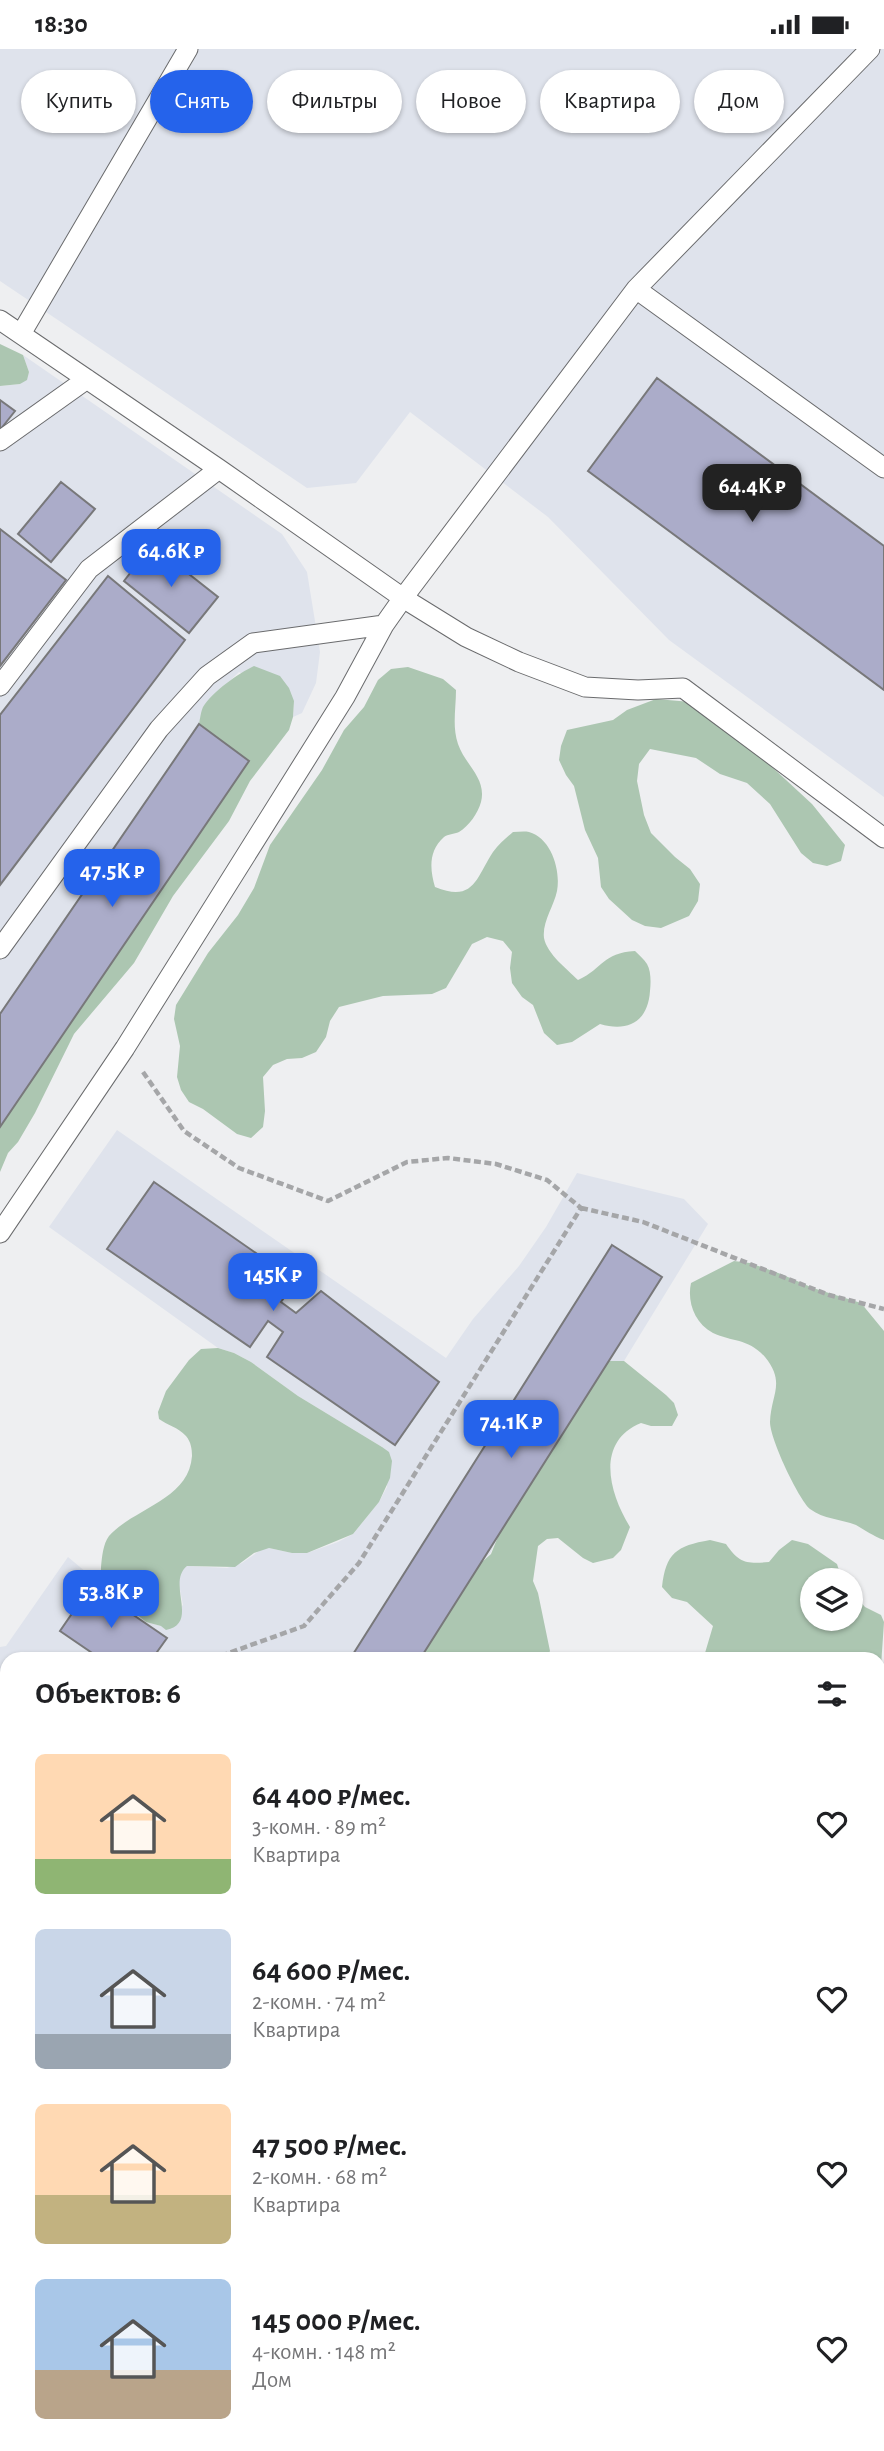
<!DOCTYPE html>
<html lang="ru">
<head>
<meta charset="utf-8">
<style>
  :root { --surface:#fff; --page:#f6f6f6; --text:#202124; --muted:#757577; --accent:#2563eb }
  body { margin:0; font-family:"Alegreya Sans",sans-serif; background:var(--page); color:var(--text); height:100vh; display:flex; flex-direction:column; font-size:26px; white-space:nowrap }
  * { box-sizing:border-box; margin:0 }
  p { font-size:23px; color:var(--muted) }
  .icon { flex:none; width:38px; height:38px; fill:none; stroke:currentColor; stroke-width:2; stroke-linecap:round; stroke-linejoin:round }
  .map { position:relative; flex:1; overflow:hidden }
  .details { position:absolute; left:0px; top:1603px; width:886px; height:800px; display:flex; flex-direction:column; background:var(--surface); border-radius:21px 21px 0 0; box-shadow:0 2px 5px #0004 }
  .details>* { flex:none }
  .banner { position:absolute; left:21px; top:21px; width:844px; height:63px; display:flex; gap:14px }
  .fabs { position:absolute; left:800px; top:1519px; display:grid; gap:14px }
  .fabs a { display:grid; place-items:center; width:63px; height:63px; border-radius:50%; background:var(--surface); box-shadow:0 2px 5px #0004; font-size:35px }
  .price { position:absolute; translate:-50% -60px; padding:0 16px; border-radius:14px; background:var(--accent); color:#fff; font-size:23px; line-height:46px; filter:drop-shadow(0 2px 4px #0008) }
  .price::after { content:''; position:absolute; left:50%; top:42px; width:21px; height:16px; margin-left:-10px; background:inherit; clip-path:polygon(0 0,100% 0,50% 100%) }
  .price.on { background:#222; color:#fff }
  ul { padding:0; list-style:none }
  li { display:flex; align-items:center; gap:21px; height:175px; padding:0 35px }
  li span { display:grid; place-items:center; flex:none; width:196px; height:140px; border-radius:10px; color:#555 }
  li>.icon { margin-inline-start:auto }
  span .icon { width:84px; height:84px; fill:#fffc; stroke-width:1 }
  li b { font-size:30px }
  h2 { display:flex; justify-content:space-between; align-items:center; height:84px; padding:0 35px; font-size:30px }
  .tag { padding:0 24px; border-radius:32px; background:var(--surface); box-shadow:0 2px 5px #0004; font-size:24px; line-height:63px }
  .tag.on { background:var(--accent); color:#fff }
  .status { display:flex; justify-content:space-between; align-items:center; height:49px; padding:0 35px; background:var(--surface); direction:ltr }
  .status svg { height:19px; fill:currentColor }
  .map>svg:first-child { display:block }
</style>
</head>
<body>
<div class="status"><b>18:30</b><svg viewBox="0 0 49 12"><path d="M0 12V9h3v3zM5 12V6h3v6zM10 12V3h3v9zM15 12V0h3v12zM26 1h20v11H26zM47 4h2v5h-2z"/></svg></div>
<div class="map">
<svg width="884" height="2402" viewBox="0 0 884 2402">
  <rect width="100%" height="100%" fill="#eeeff1"/>
  <!-- built -->
  <path fill="#dfe3ec" d="M0 0H884V748L669 591 548 468 410 363 356 434 307 439 0 232Z
    M23 306 282 485 307 523 320 603 316 634 302 664 293 668 294 652 239 623 203 658 199 675 249 712 0 1078V337L20 335 29 323Z
    M117 1081 446 1309 473 1270 519 1217 546 1178 577 1124 684 1150 708 1175 624 1312H600L499 1485 490 1505 474 1520 412 1610H7V2396H878L879 2122 884 2126V2402H0V1598L6 1597 68 1508 146 1573 161 1577 183 1556 178 1530 180 1522 187 1517 227 1519 242 1514 262 1500 269 1499 292 1504H307L338 1493 353 1485 358 1479 379 1453 387 1438 382 1398 298 1347 251 1313 234 1304 218 1299 49 1178Z"/>
  <!-- forest -->
  <path fill="#acc6b1" d="M0 295 23 306 29 323 27 331 20 335 0 337Z
    M254 617 280 627 289 639 294 652 293 668 289 681 250 732 229 772 173 847 134 914 74 985 35 1064 18 1093 8 1104 0 1123V1078L249 712 199 675C200 670 201 662 203 658 212 643 239 624 254 617Z
    M408 618 443 630 456 641C456 660 452 677 458 695 465 716 487 729 481 753 478 764 469 777 459 783 454 785 448 785 444 788 428 802 430 821 435 838 474 854 476 829 493 803 499 795 506 789 513 783 518 783 524 782 529 783 551 789 561 821 557 842 554 857 542 873 544 889 547 905 567 920 578 931 604 919 602 904 635 902 639 906 644 910 647 915 651 922 651 933 650 942 648 973 628 983 600 975L572 993 557 996 544 984 533 956 522 948 512 934 510 919 512 903 503 892 487 888 472 895 446 939 432 945 383 947 339 958 330 972 326 988 316 1003 302 1009 287 1010 273 1016 263 1028 265 1062 263 1078 251 1089 237 1085 203 1060 189 1053 181 1041 177 1028 180 997 174 970 176 956 208 904 238 866 254 839 270 796 322 721 344 681 364 658 378 631 391 620Z
    M656 650 691 653 759 706 812 755 845 796 841 812 827 817 813 814 801 804 770 755 747 734 720 725 696 709 650 700 639 715 637 732 644 766 651 784 675 808 690 820 700 835 698 852 689 867 661 879 645 877 632 871 609 850 601 838 598 809 585 781 574 737 566 726 559 711 561 697 567 681 613 671 627 661Z
    M734 1212 750 1214 781 1225 813 1239 861 1254 884 1282V1491C873 1487 865 1481 856 1476 841 1470 823 1470 810 1460 798 1449 770 1390 770 1373 771 1345 786 1334 765 1308 748 1289 732 1293 713 1284 694 1274 687 1252 691 1234Z
    M218 1299 234 1304 251 1313 298 1347 382 1398 389 1403 392 1412 390 1429 379 1453 353 1485 307 1504H292L269 1499 254 1504 235 1518 187 1517C166 1534 200 1574 166 1581L161 1577 146 1573 104 1539C99 1531 101 1526 101 1518 102 1508 103 1495 109 1487 134 1459 189 1451 192 1407 192 1400 191 1393 186 1387 178 1378 167 1376 159 1370L158 1363 166 1342 189 1311 201 1300Z
    M600 1312H624L666 1346 674 1354 678 1366 672 1377H651L641 1374C595 1393 609 1444 630 1478L621 1501 613 1509 593 1514 583 1509 558 1489 547 1490 538 1497 533 1532 538 1544 550 1602 546 1610H412L474 1520 491 1505 499 1485 501 1465Z
    M710 1491 726 1495C739 1514 746 1515 769 1513L779 1501 792 1491 808 1495 837 1515 842 1531H812V1570H850L851 1542 865 1558 881 1566 884 1573 881 1617 884 1621V2052L879 2056 878 1610H696L705 1604 713 1577 687 1553 672 1549 662 1538C666 1504 676 1497 710 1491Z"/>
  <!-- building -->
  <path fill="#abacc9" stroke="#78787a" stroke-width="2" d="M657 329 884 497V641L588 422Z
    M0 351 15 362 0 381Z
    M61 433 95 460 51 513 18 485Z
    M0 480 66 531 0 617Z
    M152 496 218 548 189 584 124 532Z
    M108 527 185 591 0 836V666Z
    M199 675 249 712 0 1078V965Z
    M154 1133 296 1232 281 1253 296 1264 321 1242 439 1333 395 1396 267 1308 283 1283 268 1272 250 1298 107 1200Z
    M612 1196 662 1228 420 1610H350Z
    M91 1537 167 1589 152 1610H101L60 1582Z
    M0 1730 7 1734V1786L0 1781Z
    M0 1866 7 1871V1977L0 1972Z
    M0 2056 7 2061V2178L0 2174Z
    M878 2169 884 2174V2238L878 2233Z
    M0 2264 7 2269V2396H34L29 2402H11L0 2394Z
    M878 2300 884 2304V2361L878 2357Z
    M878 2374 884 2378V2392L876 2402H829L822 2396H878Z
    M115 2396H189L184 2402H110Z
    M205 2396H256L251 2402H200Z
    M293 2396H466L474 2402H301Z
    M579 2396H742L749 2402H587Z"/>
  <g fill="none" stroke-linecap="round" stroke-linejoin="round">
    <!-- service casing -->
    <g stroke="#6a6b6d" stroke-width="21">
      <path id="service" d="M636 240 884 419
        M0 271 219 420 403 549 636 240 870 0
        M21 285 188 0
        M0 392 87 330
        M0 637 89 520 219 420
        M0 900 159 680 207 627 253 594 384 576
        M0 1184 125 999 345 648 384 576 403 549 466 588 519 613 585 638 638 641 683 639 884 789
        M0 1639 7 1641
        M0 1822 7 1827
        M0 2023 7 2028
        M0 2230 7 2235
        M878 2277 884 2279
        M537 2396 545 2402
        M785 2396 792 2402
        M59 2402 63 2396
        M265 2402 269 2396"/>
    </g>
    <!-- path -->
    <path stroke="#a5a6a8" stroke-width="4.5" stroke-dasharray="7 3.5" stroke-linecap="butt" d="M143 1023 184 1082 239 1119 328 1152 407 1113 448 1109 496 1115 547 1131 581 1159 359 1514 304 1577 212 1610
      M581 1159 643 1173 829 1246 884 1260"/>
    <!-- service -->
    <use href="#service" stroke="#fff" stroke-width="19"/>
  </g>
</svg>
<div class="fabs">
<a><svg class="icon" aria-label="layers" viewBox="0 0 24 24"><path d="M12 4l9 5-9 5-9-5zM3 14l9 5 9-5"/></svg></a>
</div>
<b class="price on" style="left:752px;top:475px">64.4K ₽</b>
<b class="price" style="left:171px;top:540px">64.6K ₽</b>
<b class="price" style="left:112px;top:860px">47.5K ₽</b>
<b class="price" style="left:273px;top:1264px">145K ₽</b>
<b class="price" style="left:511px;top:1411px">74.1K ₽</b>
<b class="price" style="left:111px;top:1581px">53.8K ₽</b>
<div class="banner">
<a class="tag">Купить</a>
<a class="tag on">Снять</a>
<a class="tag">Фильтры</a>
<a class="tag">Новое</a>
<a class="tag">Квартира</a>
<a class="tag">Дом</a>
</div>
<section class="details">
<h2>Объектов: 6<svg class="icon" aria-label="filters" viewBox="0 0 24 24"><path d="M4 7h16M4 17h16"/><circle cx="9" cy="7" r="2"/><circle cx="15" cy="17" r="2"/></svg></h2>
<ul>
<li><span style="background:linear-gradient(#ffd9b3 75%,#8fb573 0)"><svg class="icon" aria-label="home" viewBox="0 0 24 24"><path d="M3 11l9-7 9 7M6 9v11h12V9"/></svg></span><div><b>64 400 ₽/мес.</b><p>3-комн. · 89 m²</p><p>Квартира</p></div><svg class="icon" aria-label="heart" viewBox="0 0 24 24"><path d="M12 20l-8-8c-3-5 5-10 8-4 3-6 11-1 8 4z"/></svg></li>
<li><span style="background:linear-gradient(#c9d6e8 75%,#9aa5b1 0)"><svg class="icon" aria-label="home" viewBox="0 0 24 24"><path d="M3 11l9-7 9 7M6 9v11h12V9"/></svg></span><div><b>64 600 ₽/мес.</b><p>2-комн. · 74 m²</p><p>Квартира</p></div><svg class="icon" aria-label="heart" viewBox="0 0 24 24"><path d="M12 20l-8-8c-3-5 5-10 8-4 3-6 11-1 8 4z"/></svg></li>
<li><span style="background:linear-gradient(#ffd9b3 65%,#c2b280 0)"><svg class="icon" aria-label="home" viewBox="0 0 24 24"><path d="M3 11l9-7 9 7M6 9v11h12V9"/></svg></span><div><b>47 500 ₽/мес.</b><p>2-комн. · 68 m²</p><p>Квартира</p></div><svg class="icon" aria-label="heart" viewBox="0 0 24 24"><path d="M12 20l-8-8c-3-5 5-10 8-4 3-6 11-1 8 4z"/></svg></li>
<li><span style="background:linear-gradient(#a9c7e8 65%,#b9a48a 0)"><svg class="icon" aria-label="home" viewBox="0 0 24 24"><path d="M3 11l9-7 9 7M6 9v11h12V9"/></svg></span><div><b>145 000 ₽/мес.</b><p>4-комн. · 148 m²</p><p>Дом</p></div><svg class="icon" aria-label="heart" viewBox="0 0 24 24"><path d="M12 20l-8-8c-3-5 5-10 8-4 3-6 11-1 8 4z"/></svg></li>
</ul>
</section>
</div>
</body>
</html>
